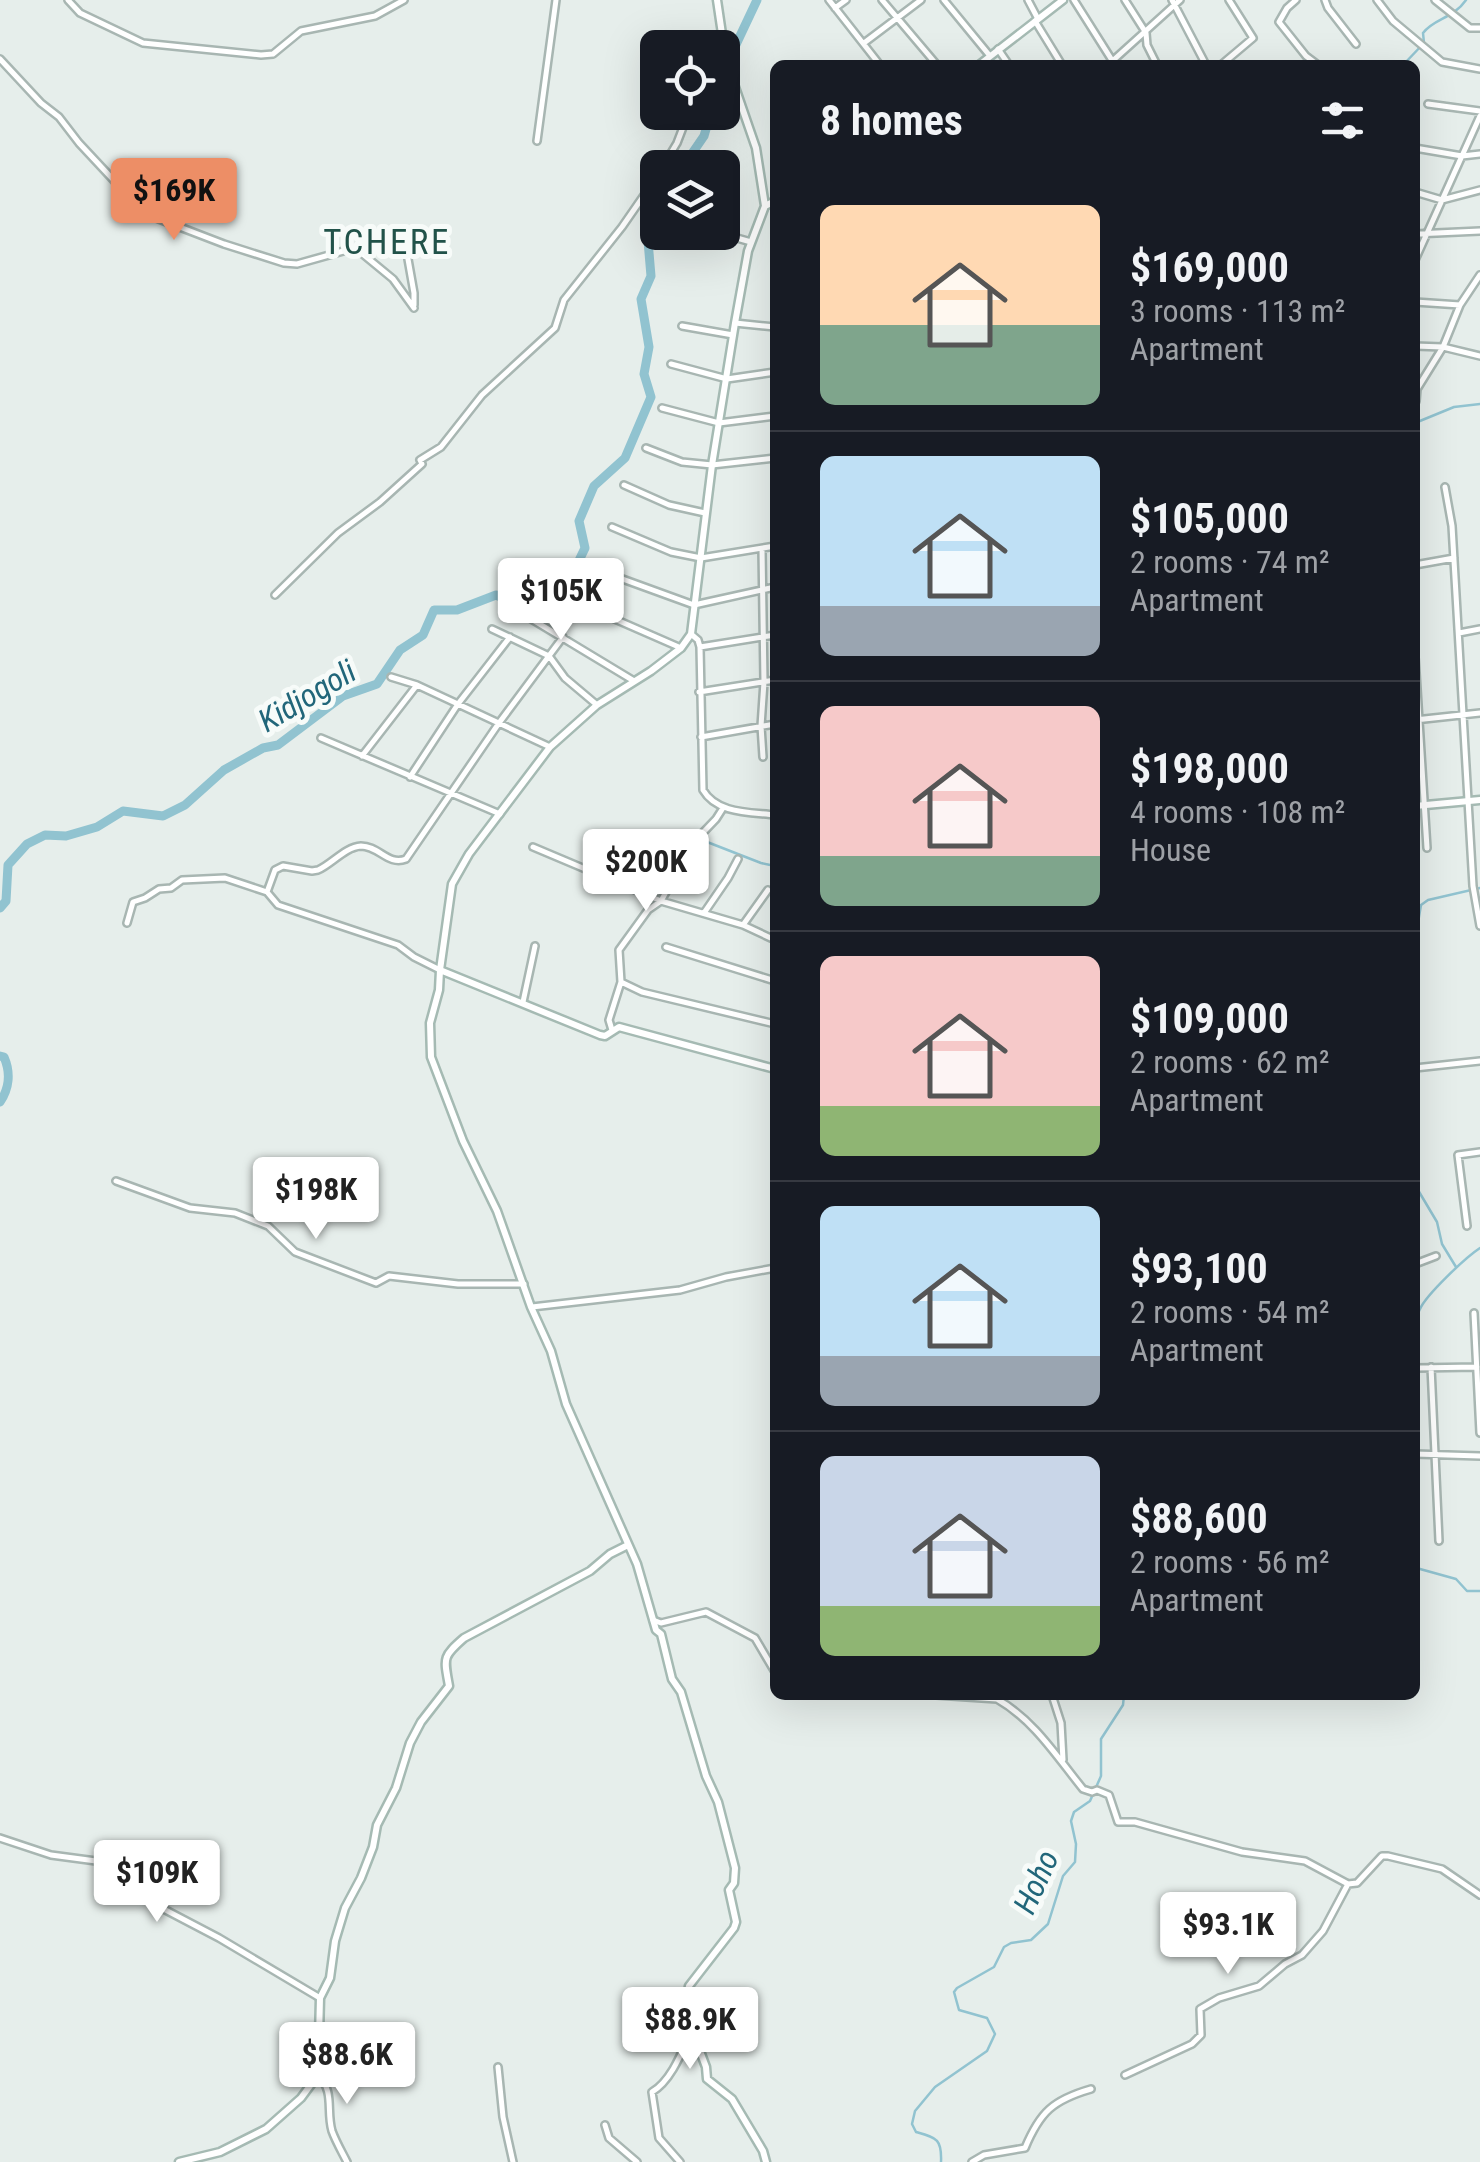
<!DOCTYPE html>
<html lang="en">
<head>
<meta charset="utf-8">
<style>
  :root { --surface:#171b24; --page:#242831; --text:#f1f3f6; --muted:#9ea1a6; --line:#363941; --accent:#ed8e66 }
  body { margin:0; font-family:"Roboto Condensed",sans-serif; background:var(--page); color:var(--text); height:100vh; display:flex; flex-direction:column; font-size:38px; white-space:nowrap }
  * { box-sizing:border-box; margin:0 }
  p { font-size:32px; color:var(--muted) }
  .icon { flex:none; width:55px; height:55px; fill:none; stroke:currentColor; stroke-width:2; stroke-linecap:round; stroke-linejoin:round }
  .map { position:relative; flex:1; overflow:hidden }
  .side { position:absolute; left:770px; top:60px; width:650px; height:1640px; display:flex; flex-direction:column; background:var(--surface); border-radius:15px; box-shadow:0 10px 40px #0002 }
  .side>* { flex:none }
  .controls { position:absolute; left:640px; top:30px; display:grid; gap:20px }
  .controls a { display:grid; place-items:center; width:100px; height:100px; border-radius:15px; background:var(--surface); box-shadow:0 10px 40px #0002; font-size:50px }
  .price { position:absolute; translate:-50% -85px; padding:0 22px; border-radius:10px; background:#fff; color:#222; font-size:32px; line-height:65px; filter:drop-shadow(0 2px 5px #0008) }
  .price::after { content:''; position:absolute; left:50%; top:60px; width:30px; height:22px; margin-left:-15px; background:inherit; clip-path:polygon(0 0,100% 0,50% 100%) }
  .price.current { background:var(--accent); color:#111 }
  ul { padding:0; list-style:none }
  li { display:flex; align-items:center; gap:30px; height:250px; padding:0 50px }
  li+li { border-top:2px solid var(--line) }
  li span { display:grid; place-items:center; flex:none; width:280px; height:200px; border-radius:15px; color:#555 }
  li>.icon { margin-inline-start:auto }
  span .icon { width:120px; height:120px; fill:#fffc; stroke-width:1 }
  li b { font-size:42px }
  h2 { display:flex; justify-content:space-between; align-items:center; height:120px; padding:0 50px; font-size:42px }
  .map>svg:first-child { display:block }
</style>
</head>
<body>
<div class="map">
<svg width="1480" height="2162" viewBox="0 0 1480 2162">
  <rect width="100%" height="100%" fill="#e6eeeb"/>
  <g fill="none" stroke-linecap="round" stroke-linejoin="round">
    <!-- stream -->
    <path stroke="#91c3d0" stroke-width="2.5" d="M1403 65 1424 43 1423 33C1434 18 1453 19 1466 0
      M1415 423 1454 407 1480 404
      M702 840 761 863 775 866
      M1415 940 1421 905 1428 900 1480 888
      M1415 1185 1437 1222 1442 1244 1456 1267
      M1415 1334C1416 1327 1416 1316 1420 1309 1426 1295 1466 1257 1480 1248
      M1415 1565 1420 1569 1456 1579 1467 1591H1480
      M941 2162C942 2139 937 2138 916 2132L912 2124 915 2111 935 2087 987 2051 995 2034 987 2018 959 2010 954 1992 957 1988 994 1967 1004 1947 1011 1943 1031 1940 1048 1924 1063 1876 1075 1862 1076 1844 1071 1821 1074 1812 1090 1801 1101 1776V1739L1123 1705 1124 1695"/>
    <!-- river -->
    <path stroke="#91c3d0" stroke-width="9" d="M732 53 757 0
      M722 73 725 69
      M682 168 704 136 711 112
      M0 908 6 901 8 865 27 844 45 835 66 836 97 827 123 811 163 816 185 805 224 770 263 748 278 745 343 696 377 684 400 650 423 635 434 610H457L496 595 510 601H533L547 596 557 581 574 571 585 548 579 521 594 486 625 458 651 397 644 374 649 347 641 299 651 276 648 241 657 228 658 212
      M0 1056 4 1057C11 1073 9 1089 0 1102"/>
    <!-- street casing -->
    <g stroke="#a8b6b2" stroke-width="10">
      <path id="street" d="M68 0 80 13 143 43 261 55 273 54 301 31 375 16 404 0
        M829 0 880 65
        M882 0 937 65
        M944 0 990 56
        M1028 0 1038 19
        M1074 0 1115 65
        M1125 0 1146 33 1147 45 1157 65
        M1172 0 1206 65
        M1296 0 1287 8 1279 22 1306 56 1318 65
        M1325 0 1328 8 1356 44
        M1377 0 1393 21 1442 62 1480 69
        M1435 0 1470 28H1480
        M835 8 846 0
        M1035 21 1062 65
        M864 43 921 0
        M998 49 1009 65
        M0 59 41 103 59 117 79 143 135 203 151 216 224 244 284 263 297 264 347 250 359 251 393 279 414 308
        M1108 65 1180 0
        M1221 65 1253 38 1229 0
        M1428 104 1480 111
        M537 141 556 0
        M1415 148 1462 156 1480 154
        M662 168 677 143 687 117 694 112
        M1415 192 1442 200 1480 190
        M403 231 414 293V305
        M716 232 751 242
        M1415 234 1480 231
        M1415 260 1480 116
        M1415 302 1460 305
        M735 323 775 327
        M682 326 733 335
        M1415 346 1443 347 1480 356
        M671 364 727 379 775 372
        M1416 401 1417 389 1443 347 1460 305 1480 275
        M662 408 719 423 775 416
        M646 448 682 462 712 465 775 458
        M624 485 669 505 705 513
        M1445 487 1452 526 1473 886 1480 926
        M612 527 671 552 701 558 775 546
        M762 549 764 682 761 726 763 757
        M596 563 617 577 694 605 775 587
        M1415 565 1454 558
        M275 595 338 533 380 502 422 464 420 460 441 447 482 395 555 328 564 300 622 227 658 175
        M574 597 594 610 681 648
        M528 617 634 681
        M492 629 549 656 565 678 597 705
        M1459 633 1480 629
        M691 634 698 640 700 647 703 790C717 814 750 812 775 815
        M700 647 775 635
        M1415 657 1427 848
        M391 677 417 685 550 747
        M699 692 775 680
        M1415 720 1480 713
        M701 737 775 724
        M321 738 500 814
        M362 756 417 685
        M410 777 458 704 510 637
        M533 847 661 901 743 925 775 940
        M267 892 275 870 283 866 312 871 318 870C332 864 345 847 361 846 379 846 388 866 406 859L499 723 563 637
        M704 913 728 878 738 859
        M127 923 133 902 145 898 159 889 171 888 182 880 225 878 267 892 278 905 398 945 414 957 440 970
        M743 925 768 890
        M666 947 775 981
        M621 982 642 992 775 1024
        M523 1002 535 946
        M612 1030 609 1020 621 982 619 950 648 910 661 901 693 843 716 819 723 808
        M1415 1068 1480 1061
        M116 1181 190 1208 235 1213 268 1226 295 1252 376 1283 389 1276 458 1284H524
        M1467 1226 1458 1155 1480 1152
        M1415 1264 1436 1256
        M532 1307 680 1290 726 1277 775 1268
        M1474 1313 1480 1433
        M1431 1367 1439 1541
        M1415 1368 1477 1367
        M1415 1454 1480 1456
        M653 1620 661 1623 706 1612 755 1638 775 1672
        M936 1695 997 1699C1034 1720 1057 1757 1083 1789L1092 1792 1097 1790 1109 1795 1118 1822H1135L1242 1852 1305 1861 1348 1884 1357 1883 1382 1856H1388L1442 1869 1480 1895
        M1052 1695 1061 1723 1063 1760
        M0 1838 51 1855 96 1861 156 1905 219 1938 320 1998
        M498 2067 503 2117 513 2162
        M318 2075C335 2092 326 2110 332 2131 336 2142 342 2152 347 2162
        M1125 2075 1192 2044 1201 2035 1200 2009 1219 1998 1259 1986 1285 1964 1302 1955 1323 1931 1348 1884
        M605 2125 609 2138 637 2162
        M680 2162 659 2138 652 2092C671 2081 682 2052 691 2032
        M972 2162 984 2155 1025 2148C1040 2112 1053 2100 1091 2089"/>
    </g>
    <!-- secondary casing -->
    <g stroke="#a5bab3" stroke-width="11">
      <path id="secondary" d="M717 0 726 61 756 148 765 206 748 251 735 323 712 465 691 634 681 648 651 671 597 705 550 747 469 854 452 884 440 970 439 990 430 1023 431 1057 463 1141 497 1211 531 1307 551 1351 566 1404 637 1564 656 1630 661 1634 672 1679 681 1692 706 1776 718 1802 735 1868 734 1883 729 1890 736 1922 734 1928 689 1986 686 2004 688 2019 706 2067 707 2079 732 2099 763 2151 766 2162
        M979 65 1063 0
        M765 206 775 201
        M1415 806 1480 800
        M440 970 600 1035 605 1036 619 1027 775 1069
        M179 2162 220 2152 266 2129 301 2098 318 2075 320 1998 330 1978 335 1941 345 1908 361 1878 373 1847 377 1825 396 1788 410 1743 421 1722 449 1686C444 1658 442 1657 464 1638L590 1571 610 1554 628 1545"/>
    </g>
    <!-- street -->
    <use href="#street" stroke="#fff" stroke-width="5"/>
    <!-- secondary -->
    <use href="#secondary" stroke="#fff" stroke-width="6"/>
  </g>
  <g text-anchor="middle" stroke-width="10" stroke-linejoin="round" paint-order="stroke">
    <!-- water labels -->
    <g font-size="32" font-style="italic" fill="#21667a" stroke="#f7fbf9">
      <text transform="translate(307 696) rotate(-31)" y="11">Kidjogoli</text>
      <text transform="translate(1036 1882) rotate(-66)" y="11">Hoho</text>
    </g>
    <!-- quarter labels -->
    <g font-size="35" letter-spacing="2.5" fill="#215249" stroke="#f7fbf9">
      <text x="387" y="254">TCHERE</text>
    </g>
  </g>
</svg>
<div class="controls">
<a><svg class="icon" aria-label="locate" viewBox="0 0 24 24"><circle cx="12" cy="12" r="6"/><path d="M12 2v4M12 18v4M2 12h4M18 12h4"/></svg></a>
<a><svg class="icon" aria-label="layers" viewBox="0 0 24 24"><path d="M12 4l9 5-9 5-9-5zM3 14l9 5 9-5"/></svg></a>
</div>
<b class="price current" style="left:174px;top:243px">$169K</b>
<b class="price" style="left:561px;top:643px">$105K</b>
<b class="price" style="left:646px;top:914px">$200K</b>
<b class="price" style="left:316px;top:1242px">$198K</b>
<b class="price" style="left:157px;top:1925px">$109K</b>
<b class="price" style="left:1228px;top:1977px">$93.1K</b>
<b class="price" style="left:690px;top:2072px">$88.9K</b>
<b class="price" style="left:347px;top:2107px">$88.6K</b>
<section class="side">
<h2>8 homes<svg class="icon" aria-label="filters" viewBox="0 0 24 24"><path d="M4 7h16M4 17h16"/><circle cx="9" cy="7" r="2"/><circle cx="15" cy="17" r="2"/></svg></h2>
<ul>
<li><span style="background:linear-gradient(#ffd9b3 60%,#7fa58c 0)"><svg class="icon" aria-label="home" viewBox="0 0 24 24"><path d="M3 11l9-7 9 7M6 9v11h12V9"/></svg></span><div><b>$169,000</b><p>3 rooms · 113 m²</p><p>Apartment</p></div></li>
<li><span style="background:linear-gradient(#bfe0f5 75%,#9aa5b1 0)"><svg class="icon" aria-label="home" viewBox="0 0 24 24"><path d="M3 11l9-7 9 7M6 9v11h12V9"/></svg></span><div><b>$105,000</b><p>2 rooms · 74 m²</p><p>Apartment</p></div></li>
<li><span style="background:linear-gradient(#f6c9c9 75%,#7fa58c 0)"><svg class="icon" aria-label="home" viewBox="0 0 24 24"><path d="M3 11l9-7 9 7M6 9v11h12V9"/></svg></span><div><b>$198,000</b><p>4 rooms · 108 m²</p><p>House</p></div></li>
<li><span style="background:linear-gradient(#f6c9c9 75%,#8fb573 0)"><svg class="icon" aria-label="home" viewBox="0 0 24 24"><path d="M3 11l9-7 9 7M6 9v11h12V9"/></svg></span><div><b>$109,000</b><p>2 rooms · 62 m²</p><p>Apartment</p></div></li>
<li><span style="background:linear-gradient(#bfe0f5 75%,#9aa5b1 0)"><svg class="icon" aria-label="home" viewBox="0 0 24 24"><path d="M3 11l9-7 9 7M6 9v11h12V9"/></svg></span><div><b>$93,100</b><p>2 rooms · 54 m²</p><p>Apartment</p></div></li>
<li><span style="background:linear-gradient(#c9d6e8 75%,#8fb573 0)"><svg class="icon" aria-label="home" viewBox="0 0 24 24"><path d="M3 11l9-7 9 7M6 9v11h12V9"/></svg></span><div><b>$88,600</b><p>2 rooms · 56 m²</p><p>Apartment</p></div></li>
</ul>
</section>
</div>
</body>
</html>
